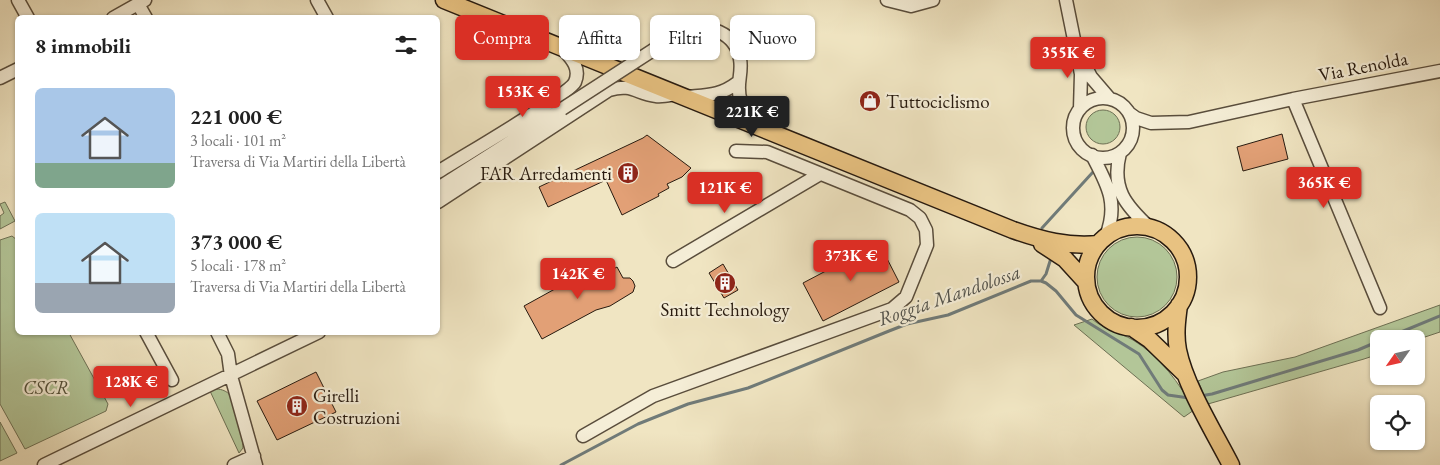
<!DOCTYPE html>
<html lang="it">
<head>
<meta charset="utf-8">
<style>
  :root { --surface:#fff; --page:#f2f2f2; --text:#222; --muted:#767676; --accent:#d93025 }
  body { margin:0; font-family:"EB Garamond",serif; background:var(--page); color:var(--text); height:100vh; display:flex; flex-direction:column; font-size:19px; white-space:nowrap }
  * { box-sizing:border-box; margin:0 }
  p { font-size:16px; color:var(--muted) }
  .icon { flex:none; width:28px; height:28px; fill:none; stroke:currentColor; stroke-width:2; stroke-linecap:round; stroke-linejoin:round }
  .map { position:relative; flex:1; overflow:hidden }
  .drawer { position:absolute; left:15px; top:15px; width:425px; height:320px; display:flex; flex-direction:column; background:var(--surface); border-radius:8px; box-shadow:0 1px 4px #0004 }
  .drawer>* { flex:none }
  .top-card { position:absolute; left:455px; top:15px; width:475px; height:45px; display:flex; gap:10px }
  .needle { width:32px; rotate:236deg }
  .buttons { position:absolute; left:1370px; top:330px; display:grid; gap:10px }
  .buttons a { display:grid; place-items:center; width:55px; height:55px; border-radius:8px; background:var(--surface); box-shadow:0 1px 4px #0004; font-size:25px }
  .price { position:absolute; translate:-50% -42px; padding:0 11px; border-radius:5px; background:var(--accent); color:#fff; font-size:16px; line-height:32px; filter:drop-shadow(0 1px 2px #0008) }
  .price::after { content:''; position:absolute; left:50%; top:30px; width:15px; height:11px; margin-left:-8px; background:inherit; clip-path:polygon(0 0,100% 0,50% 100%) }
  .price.selected { background:#222; color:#fff }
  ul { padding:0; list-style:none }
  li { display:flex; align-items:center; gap:15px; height:125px; padding:0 20px }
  li span { display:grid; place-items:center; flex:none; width:140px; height:100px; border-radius:8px; color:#555 }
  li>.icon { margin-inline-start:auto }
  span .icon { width:60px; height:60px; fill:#fffc; stroke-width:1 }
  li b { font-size:21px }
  h2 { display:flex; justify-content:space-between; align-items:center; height:60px; padding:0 20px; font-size:21px }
  .pill { padding:0 18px; border-radius:8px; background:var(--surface); box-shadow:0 1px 4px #0004; font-size:18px; line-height:45px }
  .pill.selected { background:var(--accent); color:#fff }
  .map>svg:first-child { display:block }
</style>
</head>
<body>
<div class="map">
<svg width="1440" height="465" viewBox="0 0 1440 465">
  <rect width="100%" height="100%" fill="#f0e5c2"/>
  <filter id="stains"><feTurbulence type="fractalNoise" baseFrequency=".004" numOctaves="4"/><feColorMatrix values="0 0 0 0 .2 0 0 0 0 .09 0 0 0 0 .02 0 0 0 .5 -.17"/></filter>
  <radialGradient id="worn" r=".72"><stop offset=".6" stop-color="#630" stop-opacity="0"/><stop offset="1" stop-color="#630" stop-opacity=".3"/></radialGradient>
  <!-- green -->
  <path fill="#b3c698" stroke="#6d7054" d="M1086 127a17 17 0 1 1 34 0a17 17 0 1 1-34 0Z
    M5 202 15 221 0 229V216L4 213 0 204Z
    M12 236 17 240 18 332 69 333 108 404 106 411 25 449 0 404V240Z
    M1097 277a40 40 0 1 1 80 0a40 40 0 1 1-80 0Z
    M1440 305V332L1416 340 1379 339V354L1364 359 1208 404 1198 381 1223 372 1295 357Z
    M1092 319C1105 330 1119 332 1133 340 1160 356 1180 384 1194 410L1184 417 1074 325Z
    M215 389C220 389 225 390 229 394 236 403 243 437 243 448L239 453 210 391Z
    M0 422 17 453 0 461Z"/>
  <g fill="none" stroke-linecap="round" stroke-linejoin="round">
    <!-- stream -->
    <path stroke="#707b79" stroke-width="3" d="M1042 228 1093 172
      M1041 281 1046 274 1051 258
      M1384 339 1440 316
      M1200 396 1212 394 1358 350 1379 341
      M561 465 638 424 688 404 748 388 889 331 907 324 948 315 1031 281H1041L1046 283 1056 291 1076 315 1139 354 1162 390 1168 395 1189 398"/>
  </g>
  <!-- building -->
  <path fill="#e2a076" stroke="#271a0f" d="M1282 134 1288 159 1243 171 1237 147Z
    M647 135 691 168 682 177 667 184 669 188 658 194 659 196 622 215 606 180 548 207 539 187 643 138Z
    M879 243 899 282 823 321 803 283Z
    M723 264 738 290 724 298 709 273Z
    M617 267 623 278H630L633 281 635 286 633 292 610 306 596 310 542 339 524 306 593 268 598 277Z
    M316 372 336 412 277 440 257 401Z"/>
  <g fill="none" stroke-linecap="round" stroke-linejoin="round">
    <!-- minor casing -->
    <g stroke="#594d3c" stroke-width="15">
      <path id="minor" d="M18 0 28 18
        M317 0 327 18
        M887 0 911 6 933 0
        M1066 0 1081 74 1080 109
        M138 4 146 18
        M113 18 145 0
        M664 43C670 39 677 33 684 31 707 22 736 33 740 59 743 74 735 86 741 101 745 111 755 120 763 127
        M1083 61 1091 77 1109 98
        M0 78 18 69
        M686 97C707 95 720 96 737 83
        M1073 128a30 30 0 1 1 60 0a30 30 0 1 1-60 0Z
        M1293 99 1380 308
        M1129 113 1136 118 1151 123 1189 122 1293 99 1440 71
        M1120 153C1111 188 1125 205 1150 228
        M1092 155C1107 184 1119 203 1106 236
        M438 172C458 159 569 95 575 82 581 68 571 58 563 49
        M438 188 562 109
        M438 202 609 90C633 83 636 94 656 96 662 97 670 95 676 94
        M673 261 820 174
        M146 332 172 380
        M217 332 228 354 231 376 256 465
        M583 436 653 396 892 309 906 297 927 245 926 230 920 218 910 210 767 152 736 151
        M44 465 319 332
        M234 465 254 456"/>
    </g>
    <!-- major casing -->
    <g stroke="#271a0f" stroke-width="19">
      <path id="major" d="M444 0 1013 230C1041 240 1068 247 1098 244
        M1086 277a51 51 0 1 1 102 0a51 51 0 1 1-102 0Z
        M1042 244 1065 259 1086 282
        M1179 305C1177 320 1175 335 1178 350 1185 385 1214 432 1231 465
        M1131 327 1150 340 1184 373"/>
    </g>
    <!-- minor -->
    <use href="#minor" stroke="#f5eed7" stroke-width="12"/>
    <!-- major -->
    <use href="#major" stroke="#e8c281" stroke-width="16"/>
    <!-- minor-bridge casing -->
    <g stroke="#594d3c" stroke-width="15" stroke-linecap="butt">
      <path id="minor-bridge" d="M562 109 664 43"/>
    </g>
    <!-- minor-bridge -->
    <use href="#minor-bridge" stroke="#f5eed7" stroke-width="12"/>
  </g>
  <!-- icons -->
  <defs>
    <g id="shop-disc" transform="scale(1.125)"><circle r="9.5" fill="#8f2418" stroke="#f5eed7"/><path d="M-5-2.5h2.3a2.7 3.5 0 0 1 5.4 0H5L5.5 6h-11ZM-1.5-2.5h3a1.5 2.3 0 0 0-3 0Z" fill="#fff"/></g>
    <g id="building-disc" transform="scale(1.125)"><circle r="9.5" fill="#8f2418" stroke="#f5eed7"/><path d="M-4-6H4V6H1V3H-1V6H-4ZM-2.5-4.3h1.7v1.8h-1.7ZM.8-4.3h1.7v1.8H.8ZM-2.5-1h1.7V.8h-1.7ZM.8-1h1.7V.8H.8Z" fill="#fff"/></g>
  </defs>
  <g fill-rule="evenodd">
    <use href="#shop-disc" x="870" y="101"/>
    <use href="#building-disc" x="628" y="173"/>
    <use href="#building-disc" x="725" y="283"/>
    <use href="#building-disc" x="297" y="406"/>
  </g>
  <g text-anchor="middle" stroke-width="4.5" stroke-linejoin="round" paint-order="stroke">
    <!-- street labels -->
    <g font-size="19" fill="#271a0f" stroke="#f5eed7">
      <text transform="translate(1363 66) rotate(-11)" y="7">Via Renolda</text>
    </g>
    <!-- poi labels -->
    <g font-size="19" fill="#271a0f" stroke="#f5eed7" text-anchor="start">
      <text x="886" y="108">Tuttociclismo</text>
      <text x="612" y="180" text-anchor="end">FAR Arredamenti</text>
      <text x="725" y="316" text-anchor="middle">Smitt Technology</text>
      <text x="313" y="402">Girelli<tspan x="313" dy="22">Costruzioni</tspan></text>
    </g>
    <!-- park labels -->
    <g font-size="19" font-style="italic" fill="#514e38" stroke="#f5eed7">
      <text x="46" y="394">CSCR</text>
    </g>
    <!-- water labels -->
    <g font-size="20" font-style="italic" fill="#52534d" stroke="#f5eed7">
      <text transform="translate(949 295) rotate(-19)" y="7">Roggia Mandolossa</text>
    </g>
  </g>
  <rect width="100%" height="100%" filter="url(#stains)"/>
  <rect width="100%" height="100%" fill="url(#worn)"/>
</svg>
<div class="buttons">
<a><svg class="needle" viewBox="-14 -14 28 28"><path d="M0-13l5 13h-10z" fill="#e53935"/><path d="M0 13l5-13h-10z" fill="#767676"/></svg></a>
<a><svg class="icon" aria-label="locate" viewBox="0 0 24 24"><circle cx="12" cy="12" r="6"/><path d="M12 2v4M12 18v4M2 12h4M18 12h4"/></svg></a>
</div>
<b class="price" style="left:1068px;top:79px">355K €</b>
<b class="price" style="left:523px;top:118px">153K €</b>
<b class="price selected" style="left:752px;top:138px">221K €</b>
<b class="price" style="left:1324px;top:209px">365K €</b>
<b class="price" style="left:725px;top:214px">121K €</b>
<b class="price" style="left:851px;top:282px">373K €</b>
<b class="price" style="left:578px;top:300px">142K €</b>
<b class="price" style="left:131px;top:408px">128K €</b>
<div class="top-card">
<a class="pill selected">Compra</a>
<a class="pill">Affitta</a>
<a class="pill">Filtri</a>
<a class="pill">Nuovo</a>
</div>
<section class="drawer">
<h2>8 immobili<svg class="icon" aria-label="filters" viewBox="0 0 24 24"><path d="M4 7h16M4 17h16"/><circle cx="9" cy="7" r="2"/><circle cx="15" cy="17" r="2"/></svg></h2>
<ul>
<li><span style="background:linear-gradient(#a9c7e8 75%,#7fa58c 0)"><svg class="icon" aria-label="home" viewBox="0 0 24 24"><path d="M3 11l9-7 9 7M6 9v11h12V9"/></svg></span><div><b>221 000 €</b><p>3 locali · 101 m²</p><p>Traversa di Via Martiri della Libertà</p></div></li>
<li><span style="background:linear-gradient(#bfe0f5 70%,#9aa5b1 0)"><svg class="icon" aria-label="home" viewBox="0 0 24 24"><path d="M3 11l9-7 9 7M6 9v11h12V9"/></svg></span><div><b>373 000 €</b><p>5 locali · 178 m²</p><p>Traversa di Via Martiri della Libertà</p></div></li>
</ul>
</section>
</div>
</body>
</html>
